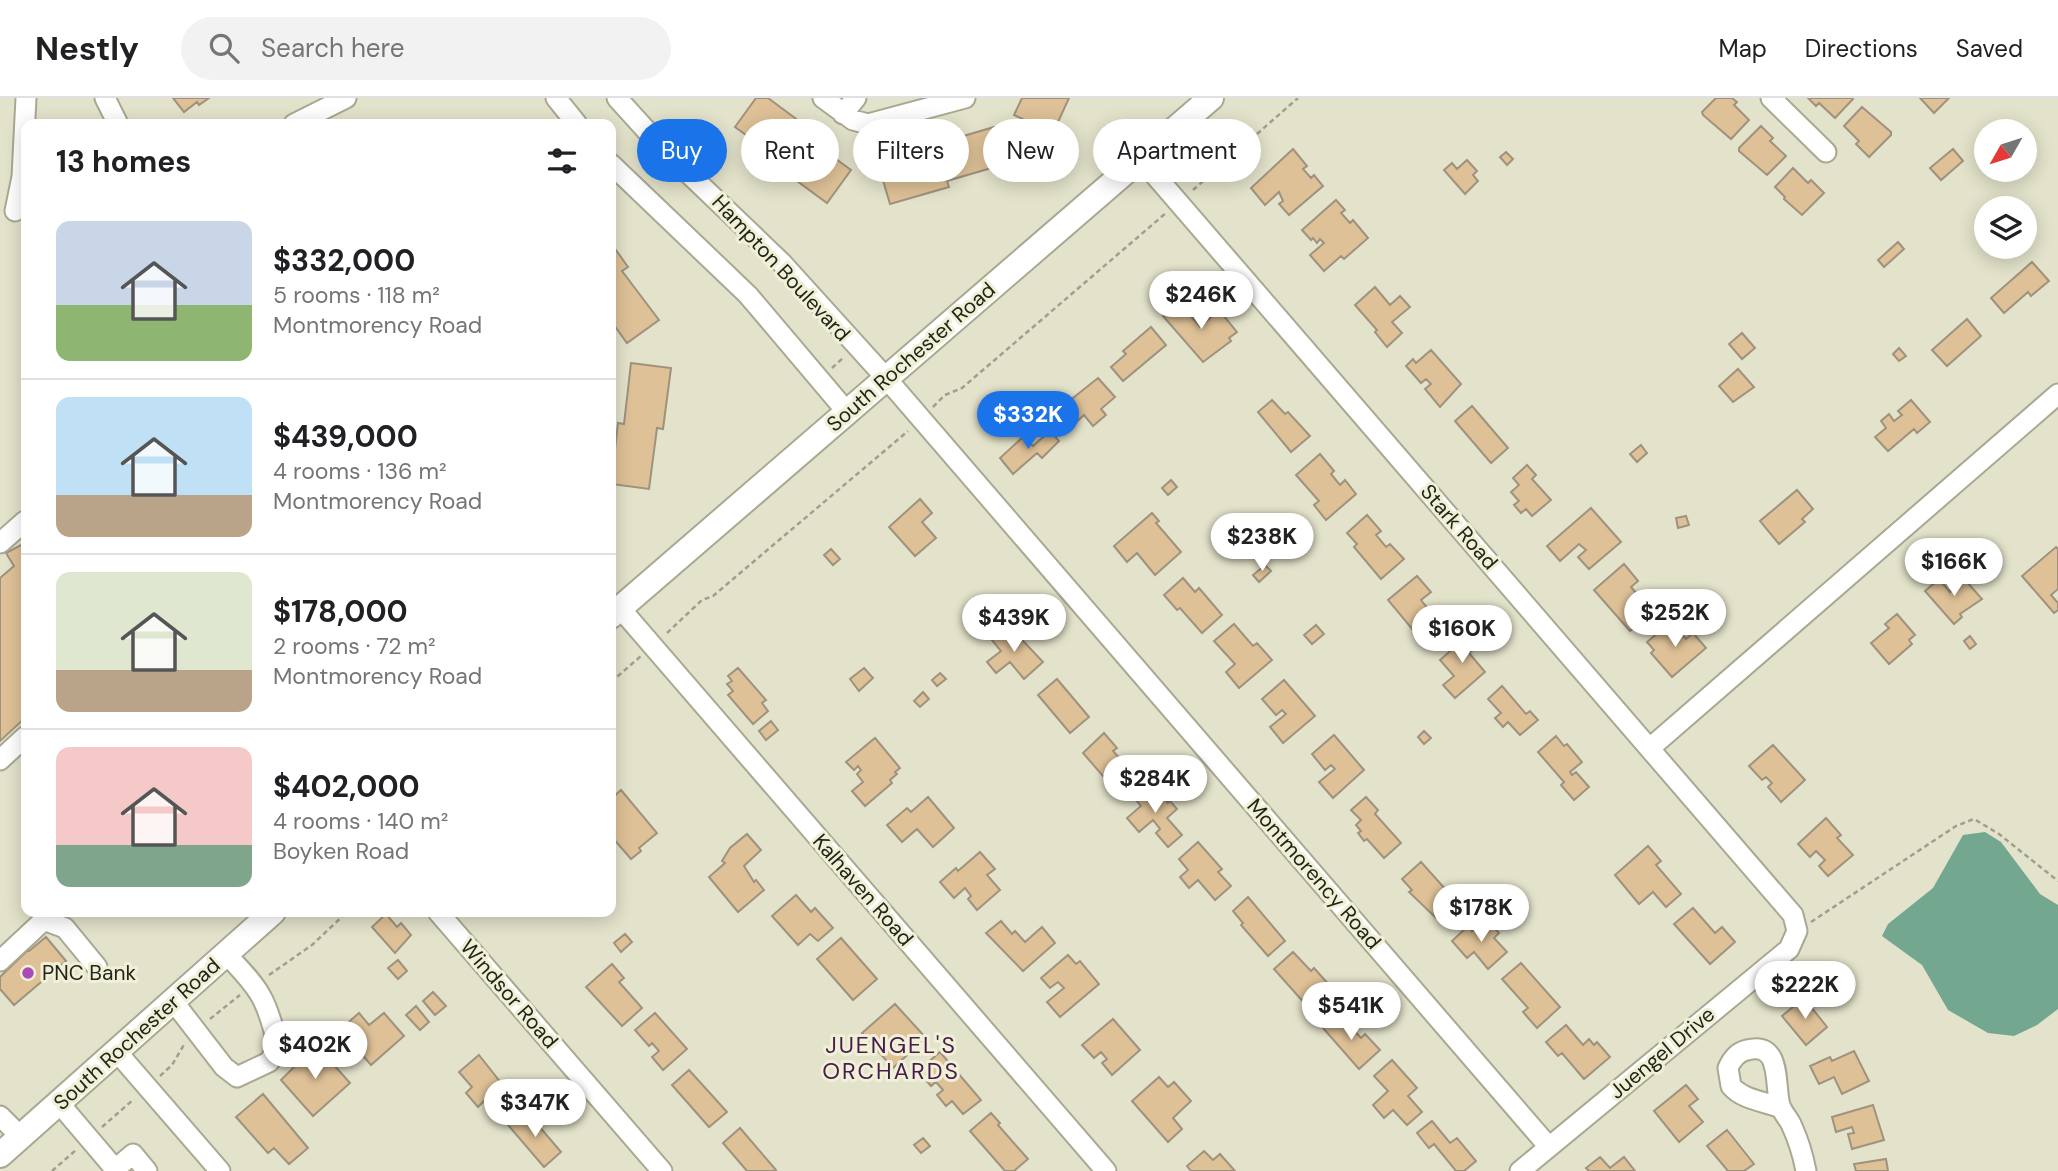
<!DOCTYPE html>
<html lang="en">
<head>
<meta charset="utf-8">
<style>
  :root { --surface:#fff; --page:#f2f2f2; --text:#202124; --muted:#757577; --line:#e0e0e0; --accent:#1a73e8 }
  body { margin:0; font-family:"DM Sans",sans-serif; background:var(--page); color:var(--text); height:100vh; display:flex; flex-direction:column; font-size:26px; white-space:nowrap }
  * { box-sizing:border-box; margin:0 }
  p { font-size:23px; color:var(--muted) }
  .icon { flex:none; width:38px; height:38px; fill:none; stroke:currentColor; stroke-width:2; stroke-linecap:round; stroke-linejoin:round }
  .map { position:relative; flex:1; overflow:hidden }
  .panel { position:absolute; left:21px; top:21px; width:595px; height:798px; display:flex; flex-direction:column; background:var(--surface); border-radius:14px; box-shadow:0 4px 18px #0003 }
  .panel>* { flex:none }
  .banner { position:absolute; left:637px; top:21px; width:665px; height:63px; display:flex; gap:14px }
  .needle { width:46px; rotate:231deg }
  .controls { position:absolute; left:1974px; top:21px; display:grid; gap:14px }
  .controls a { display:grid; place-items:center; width:63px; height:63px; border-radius:50%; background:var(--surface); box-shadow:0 4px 18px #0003; font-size:35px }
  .price { position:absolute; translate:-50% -60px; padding:0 16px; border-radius:24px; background:#fff; color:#222; font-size:23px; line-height:46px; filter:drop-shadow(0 2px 4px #0008) }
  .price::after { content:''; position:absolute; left:50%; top:42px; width:21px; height:16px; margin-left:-10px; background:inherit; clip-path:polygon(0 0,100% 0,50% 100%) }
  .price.active { background:var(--accent); color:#fff }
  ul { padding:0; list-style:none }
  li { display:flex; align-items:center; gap:21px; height:175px; padding:0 35px }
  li+li { border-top:2px solid var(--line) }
  li span { display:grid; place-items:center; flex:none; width:196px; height:140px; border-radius:14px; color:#555 }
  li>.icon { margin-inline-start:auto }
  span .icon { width:84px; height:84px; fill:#fffc; stroke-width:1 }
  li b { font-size:30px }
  h2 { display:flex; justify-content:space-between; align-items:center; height:84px; padding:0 35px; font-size:30px }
  .pill { padding:0 24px; border-radius:32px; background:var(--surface); box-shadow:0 4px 18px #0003; font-size:24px; line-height:63px }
  .pill.active { background:var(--accent); color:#fff }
  header { display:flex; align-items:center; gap:42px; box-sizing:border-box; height:98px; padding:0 35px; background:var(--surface); border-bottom:2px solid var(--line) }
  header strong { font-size:33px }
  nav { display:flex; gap:38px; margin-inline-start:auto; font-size:24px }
  .search { width:490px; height:63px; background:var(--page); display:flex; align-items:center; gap:18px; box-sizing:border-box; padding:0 24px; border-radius:38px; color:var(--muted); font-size:26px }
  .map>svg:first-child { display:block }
</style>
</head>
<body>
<header>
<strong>Nestly</strong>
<div class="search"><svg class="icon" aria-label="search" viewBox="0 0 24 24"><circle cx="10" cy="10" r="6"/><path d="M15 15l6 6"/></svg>Search here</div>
<nav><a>Map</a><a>Directions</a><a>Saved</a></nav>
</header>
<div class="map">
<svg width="2058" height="1073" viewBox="0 0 2058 1073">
  <rect width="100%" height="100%" fill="#e3e2ca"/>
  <!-- water -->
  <path fill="#74a78f" d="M1985 734 2001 744 2040 796 2058 807V911L2037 927 2014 938 1988 935 1948 912 1922 867 1882 838 1888 826 1933 790 1963 737Z"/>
  <!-- building -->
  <path fill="#dec197" stroke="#9f927e" stroke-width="2" d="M173 0H209L199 7 197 4 184 14Z
    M756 0H768L807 29 802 36 851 72 827 105 778 69 782 63 735 29Z
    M1022 0H1069L1053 35 1014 17Z
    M1716 0H1732L1737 4 1734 7 1749 22 1731 41 1703 17 1702 14Z
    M1808 0H1852L1853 1 1835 20 1819 5 1816 8Z
    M1920 0H1949L1934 15Z
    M1862 9 1891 34V37L1869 59 1856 46 1859 43 1844 28Z
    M1761 28 1773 40 1770 43 1786 58 1767 77 1739 53V50Z
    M994 29 1005 66 947 83 949 89 890 106 879 69 938 52 936 46Z
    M1293 51 1307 68 1303 71 1311 80 1314 77 1323 88 1289 117 1279 106 1283 103 1279 94 1265 107 1251 90Z
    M1953 51 1963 63 1941 82 1930 70Z
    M1506 54 1513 61 1507 67 1500 59Z
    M1467 62 1477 73 1473 77 1478 83 1465 96 1444 72 1452 65 1457 71Z
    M1793 70 1808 85 1811 82 1824 95 1802 117 1784 101 1785 99 1775 89Z
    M1336 102 1345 112 1341 115 1350 125 1353 122 1368 140 1344 161 1341 158 1324 173 1310 157 1324 145 1320 141 1317 145 1313 140 1311 142 1302 132Z
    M1898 144 1904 151 1884 169 1878 162Z
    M611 145 628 169 622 173 659 222 627 245 611 223Z
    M2032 164 2049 183 2031 198 2028 194 2004 215 1991 200Z
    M1375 189 1390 207 1400 198 1410 209 1392 224 1402 235 1387 249 1375 234 1377 232 1355 207Z
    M1179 204 1200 229 1219 212 1237 234 1229 240 1231 243 1203 264 1163 218Z
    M1967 221 1981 238 1947 268 1932 252Z
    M1151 229 1166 247 1123 283 1111 269 1126 256 1123 253Z
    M1742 235 1755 250 1742 261 1729 246Z
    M1899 250 1906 258 1899 263 1893 256Z
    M1431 252 1461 286 1440 309 1425 291 1431 286 1426 281 1421 285 1406 268 1413 261 1416 265Z
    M631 265 671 270 663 331 657 330 649 391 611 386 618 325 624 326Z
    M1738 271 1754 289 1733 304 1719 288Z
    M1098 280 1115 299 1101 311 1106 317 1093 328 1084 317 1072 328 1058 312Z
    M1272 302 1285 316 1288 314 1310 338 1291 354 1258 314Z
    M1911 302 1930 324 1917 335 1914 331 1888 353 1875 339 1886 330 1881 323 1889 316 1894 323 1902 317 1898 313Z
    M1472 308 1508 350 1491 365 1455 323Z
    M1050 333 1059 343 1042 360 1037 355 1013 376 1000 360 1024 338 1033 348Z
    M1641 347 1647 355 1637 364 1630 356Z
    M1320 356 1334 373 1331 376 1340 387 1345 382 1356 396 1326 422 1314 407 1319 403 1296 377Z
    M1527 367 1536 377 1532 381 1551 402 1532 418 1526 411 1521 415 1514 407 1519 403 1511 394 1519 387 1513 380Z
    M1171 382 1177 389 1168 397 1162 390Z
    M1797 392 1813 411 1802 421 1805 424 1779 446 1760 423Z
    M920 401 932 415 922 424 936 440 915 458 889 429Z
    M1591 410 1621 444 1589 471 1578 459 1586 452 1579 446 1560 463 1547 448Z
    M1152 415 1159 423 1156 425 1181 454 1155 477 1137 455 1127 464 1114 448Z
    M1367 417 1381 433 1376 437 1386 449 1390 446 1404 461 1381 481 1354 449 1357 446 1347 435Z
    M1686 418 1689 427 1678 430 1676 420Z
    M23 446 26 450V619L0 643V480L14 468 6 455Z
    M2056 449 2058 451V491L2051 497 2058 505V512L2054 515 2022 478Z
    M831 451 840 461 833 467 824 457Z
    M1624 466 1638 483 1631 489 1652 514 1630 533 1594 492Z
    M1265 467 1271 473 1259 484 1253 477Z
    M1960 476 1982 501 1960 516 1962 519 1954 526 1925 493 1939 481 1950 494 1956 489 1951 484Z
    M1417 478 1431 494 1421 502 1437 522 1418 538 1388 502Z
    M1183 480 1195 494 1199 490 1222 517 1202 535 1180 510 1177 512 1164 497Z
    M1897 516 1915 537 1909 542 1912 546 1889 566 1871 545 1889 530 1885 526Z
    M1671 524 1686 541 1693 535 1706 550 1672 579 1651 555 1654 552 1647 544Z
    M1234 526 1253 548 1257 545 1272 562 1239 590 1226 574 1235 566 1214 543Z
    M1008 527 1043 564 1024 581 1010 564 996 575 987 564 1001 553 991 541Z
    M1316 527 1324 536 1312 546 1304 537Z
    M1467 532 1480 545 1469 555 1485 574 1455 600 1443 587 1454 578 1440 562 1457 547 1454 543Z
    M1970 538 1976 546 1970 551 1964 543Z
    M738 570 766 602 762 605 768 613 753 626 728 597 733 593 727 586 732 583 728 578Z
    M864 570 873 580 859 593 850 581Z
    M940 575 946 581 937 588 932 582Z
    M1057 581 1089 619 1070 635 1038 597Z
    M1284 582 1315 618 1283 645 1270 629 1286 616 1282 612 1276 617 1262 601Z
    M1502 588 1526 616 1530 613 1538 622 1520 637 1508 624 1503 629 1495 620 1501 615 1488 601Z
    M923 594 929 601 920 609 914 603Z
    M771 623 778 632 766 642 759 633Z
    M1424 633 1431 640 1424 646 1418 639Z
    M1104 635 1117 650 1113 653 1134 677 1116 693 1083 655Z
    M1334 637 1364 672 1333 700 1319 684 1335 671 1331 667 1325 672 1312 656Z
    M1556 638 1564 648 1567 646 1582 664 1570 674 1572 677 1576 674 1589 689 1574 702 1561 687 1564 684 1538 654Z
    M875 640 900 670 895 674 897 676 890 682 892 685 865 708 852 693 863 684 857 676 861 672 858 668 854 672 846 664Z
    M1773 647 1805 682 1781 704 1768 689 1772 685 1766 679 1762 682 1749 668Z
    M1151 686 1168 705 1170 703 1177 711 1167 720 1182 737 1168 749 1156 735 1160 731 1153 722 1139 734 1127 720 1141 708 1135 701Z
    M621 692 657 735 639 750 641 753 631 761 611 738V701Z
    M928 699 954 730 933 749 917 731 902 744 887 727 907 710 911 714Z
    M1366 699 1378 712 1375 716 1401 745 1384 760 1367 741 1364 743 1358 735 1361 733 1356 727 1361 722 1351 712Z
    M1826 720 1841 737 1837 740 1853 757 1828 778 1819 768 1825 762 1816 753 1810 759 1798 746Z
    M747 736 761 752 744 768 754 784 756 782 764 792 738 814 709 779 725 765 722 763 730 750Z
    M1198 744 1222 771 1218 774 1231 788 1215 802 1198 782 1189 790 1180 779 1188 772 1179 761Z
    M1648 748 1661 763 1656 767 1681 796 1666 809 1653 794 1639 806 1615 777Z
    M980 754 995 771 987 777 1000 792 977 812 968 801 971 798 965 790 954 800 940 784 956 770 958 773Z
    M1421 764 1456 803 1436 820 1409 794 1412 792 1402 781Z
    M796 797 811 814 815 810 833 830 818 843 810 836 798 847 772 818Z
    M1248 799 1285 843 1268 858 1241 827 1243 825 1233 813Z
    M1693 810 1715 835 1722 829 1735 844 1710 866 1674 826Z
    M386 816 397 829 401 825 411 837 395 855 372 829Z
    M1486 821 1499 835 1494 840 1507 854 1488 871 1474 854 1467 860 1452 843 1468 828 1472 833Z
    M1001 823 1012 836 1015 833 1025 844 1042 829 1055 845 1023 873 986 835Z
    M625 836 632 844 621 854 614 845Z
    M46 839 66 863 14 907 0 891V879L28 852 29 853Z
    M841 840 877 881 853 902 817 861Z
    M1293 854 1311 873 1314 870 1330 888 1307 908 1274 871Z
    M1068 857 1076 866 1080 863 1099 886 1060 919 1047 904 1064 890 1058 884 1050 890 1041 880Z
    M398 862 407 873 398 881 388 870Z
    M1521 865 1560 909 1537 930 1523 914 1528 910 1502 881Z
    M612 866 624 880 619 884 642 910 622 928 586 889Z
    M433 894 446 908 435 917 423 903Z
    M1804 900 1827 929 1806 947 1782 918Z
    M895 906 926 940 893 970 862 935Z
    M416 908 429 924 420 932 406 917Z
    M359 915 369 927 384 915 404 938 371 967 352 945 348 949 336 935Z
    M655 915 687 951 663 972 652 959 659 953 652 945 649 948 635 932Z
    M1339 916 1361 940 1365 936 1380 952 1359 971 1323 930Z
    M1113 921 1140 952 1112 977 1102 965 1107 961 1101 954 1094 960 1082 947Z
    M1566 927 1583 947 1589 941 1594 947 1597 944 1610 959 1584 981 1562 955 1558 958 1546 944Z
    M318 949 350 985 313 1018 281 982 305 958 311 964 307 959Z
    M1854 953 1869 983 1842 996 1834 979 1819 986 1810 968 1830 959 1832 963Z
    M940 954 981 1002 963 1016 952 1003 946 1008 937 997 943 992 936 984 931 988 918 973Z
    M479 957 512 999 494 1015 484 1003 478 1009 466 995 472 989 459 974Z
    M1392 962 1417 990 1408 998 1422 1014 1407 1027 1393 1012 1384 1020 1373 1007 1388 993 1374 978Z
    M689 972 727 1014 709 1029 672 987Z
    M1159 979 1168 989 1174 984 1191 1003 1173 1020 1182 1031 1168 1044 1132 1003Z
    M1686 987 1698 1001 1689 1008 1703 1024 1679 1044 1654 1013Z
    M263 996 308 1050 289 1066 274 1050 268 1055 236 1019Z
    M1873 1007 1884 1042 1852 1051 1848 1036 1854 1035 1852 1029 1836 1034 1832 1019Z
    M526 1013 561 1054 544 1069 508 1027Z
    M991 1015 1000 1025 998 1027 1028 1061 1014 1073H1005L970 1033Z
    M1432 1023 1450 1045 1457 1040 1476 1063 1464 1073H1456L1434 1046 1429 1050 1417 1035Z
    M740 1030 776 1072 774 1073H747L723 1045Z
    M1727 1032 1754 1066 1744 1073H1728L1707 1048Z
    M923 1040 930 1048 921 1055 914 1047Z
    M1204 1053 1213 1062 1220 1056 1235 1073H1191L1187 1068Z
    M1600 1059 1610 1070 1624 1059 1635 1073H1589L1586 1070Z
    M1886 1061 1888 1073H1856L1854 1066Z"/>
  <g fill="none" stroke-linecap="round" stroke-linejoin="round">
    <!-- minor casing -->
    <g stroke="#a9a891" stroke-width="23">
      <path id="minor" d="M105 0 118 26
        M556 0 577 26
        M617 0 666 54 781 164 886 280 1549 1049
        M823 0 853 22 868 26 965 0
        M1771 0 1826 54
        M843 16 856 0
        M294 26 346 0
        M1141 61 1793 817 1797 833 1789 851 1520 1073
        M611 66 748 197 847 314
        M15 113 22 79 26 0
        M0 445 25 423 26 424
        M620 510 1106 1073
        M1650 650 2058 296
        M0 662 26 638
        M438 814 662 1073
        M0 863 44 822 65 830 97 869
        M173 903 224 969 237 979 269 964 278 949C267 901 260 891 226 856
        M117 954 220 1073
        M59 1005 115 1071
        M1781 1010C1764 1003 1743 1002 1731 988L1728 970C1732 961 1737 954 1747 952 1783 943 1774 988 1780 1007 1782 1014 1788 1020 1791 1026 1798 1041 1803 1057 1806 1073
        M0 1018 21 1039
        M113 1073 133 1056 147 1073"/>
    </g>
    <!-- major casing -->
    <g stroke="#a9a891" stroke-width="28">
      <path id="major" d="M611 518 1211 0
        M0 1057 273 814"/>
    </g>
    <!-- path -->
    <path stroke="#a09f8c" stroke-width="2.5" stroke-dasharray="5 3.5" stroke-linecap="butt" d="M1193 92 1298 0
      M832 270 843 260
      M933 309 945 297 962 290 1166 115
      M667 535 702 502 713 498 908 333
      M611 584 641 558
      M1811 824 1956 728 1974 721 1999 736 2058 783
      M269 877 312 847 347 814
      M210 921 240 897
      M160 978 172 967 185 945
      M102 1029 134 1001
      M52 1073 76 1052"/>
    <!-- minor -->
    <use href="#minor" stroke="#fff" stroke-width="19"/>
    <!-- major -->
    <use href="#major" stroke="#fff" stroke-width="24"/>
  </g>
  <!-- markers -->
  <circle fill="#a84bb6" stroke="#f0f0d7" stroke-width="2.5" cx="28" cy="875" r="7"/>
  <g text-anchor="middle" stroke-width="6" stroke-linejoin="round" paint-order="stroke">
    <!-- street labels -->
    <g font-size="21" fill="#24241a" stroke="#f0f0d7">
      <text transform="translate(781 170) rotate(47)" y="7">Hampton Boulevard</text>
      <text transform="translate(911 259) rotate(-41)" y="7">South Rochester Road</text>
      <text transform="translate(1459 429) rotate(49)" y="7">Stark Road</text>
      <text transform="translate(1314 776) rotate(49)" y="7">Montmorency Road</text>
      <text transform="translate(863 792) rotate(49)" y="7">Kalhaven Road</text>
      <text transform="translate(509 896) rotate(49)" y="7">Windsor Road</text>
      <text transform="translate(137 936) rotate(-42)" y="7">South Rochester Road</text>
      <text transform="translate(1662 955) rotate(-40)" y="7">Juengel Drive</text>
    </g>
    <!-- poi labels -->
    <g font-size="21" fill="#24241a" stroke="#f0f0d7" text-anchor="start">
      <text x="42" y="882">PNC Bank</text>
    </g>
    <!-- neighbourhood labels -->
    <g font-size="23" letter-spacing="2" fill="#471b4d" stroke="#f0f0d7">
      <text x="891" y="955">JUENGEL'S<tspan x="891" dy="26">ORCHARDS</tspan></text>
    </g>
  </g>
</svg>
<div class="controls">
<a><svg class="needle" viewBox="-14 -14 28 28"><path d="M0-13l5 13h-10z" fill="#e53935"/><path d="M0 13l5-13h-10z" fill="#757577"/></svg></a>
<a><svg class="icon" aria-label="layers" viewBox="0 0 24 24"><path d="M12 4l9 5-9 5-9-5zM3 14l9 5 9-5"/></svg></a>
</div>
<b class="price" style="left:1201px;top:233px">$246K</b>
<b class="price active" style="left:1028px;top:353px">$332K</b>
<b class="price" style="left:1262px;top:475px">$238K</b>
<b class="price" style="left:1954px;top:500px">$166K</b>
<b class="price" style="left:1675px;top:551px">$252K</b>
<b class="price" style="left:1014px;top:556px">$439K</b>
<b class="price" style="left:1462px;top:567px">$160K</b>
<b class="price" style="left:1155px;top:717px">$284K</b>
<b class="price" style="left:1481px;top:846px">$178K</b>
<b class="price" style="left:1805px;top:923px">$222K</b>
<b class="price" style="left:1351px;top:944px">$541K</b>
<b class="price" style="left:315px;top:983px">$402K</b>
<b class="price" style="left:535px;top:1041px">$347K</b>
<div class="banner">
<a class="pill active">Buy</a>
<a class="pill">Rent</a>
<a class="pill">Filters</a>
<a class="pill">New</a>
<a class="pill">Apartment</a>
</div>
<section class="panel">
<h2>13 homes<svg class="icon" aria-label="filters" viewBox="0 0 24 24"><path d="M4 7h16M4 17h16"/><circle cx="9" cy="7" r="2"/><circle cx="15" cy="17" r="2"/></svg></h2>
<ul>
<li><span style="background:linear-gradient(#c9d6e8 60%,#8fb573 0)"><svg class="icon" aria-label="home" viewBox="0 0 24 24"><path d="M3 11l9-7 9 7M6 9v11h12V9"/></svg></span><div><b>$332,000</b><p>5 rooms · 118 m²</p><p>Montmorency Road</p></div></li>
<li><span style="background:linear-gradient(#bfe0f5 70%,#b9a48a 0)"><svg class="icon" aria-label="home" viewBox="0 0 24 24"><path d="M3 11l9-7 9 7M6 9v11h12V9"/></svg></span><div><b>$439,000</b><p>4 rooms · 136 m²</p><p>Montmorency Road</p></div></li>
<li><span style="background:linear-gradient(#dfe7d0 70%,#b9a48a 0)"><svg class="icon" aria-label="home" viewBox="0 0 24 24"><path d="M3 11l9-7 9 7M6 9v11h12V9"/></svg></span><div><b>$178,000</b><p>2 rooms · 72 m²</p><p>Montmorency Road</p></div></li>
<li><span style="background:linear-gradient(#f6c9c9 70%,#7fa58c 0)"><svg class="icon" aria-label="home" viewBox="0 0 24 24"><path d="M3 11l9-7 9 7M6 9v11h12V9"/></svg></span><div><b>$402,000</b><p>4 rooms · 140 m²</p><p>Boyken Road</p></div></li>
</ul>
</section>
</div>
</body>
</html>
